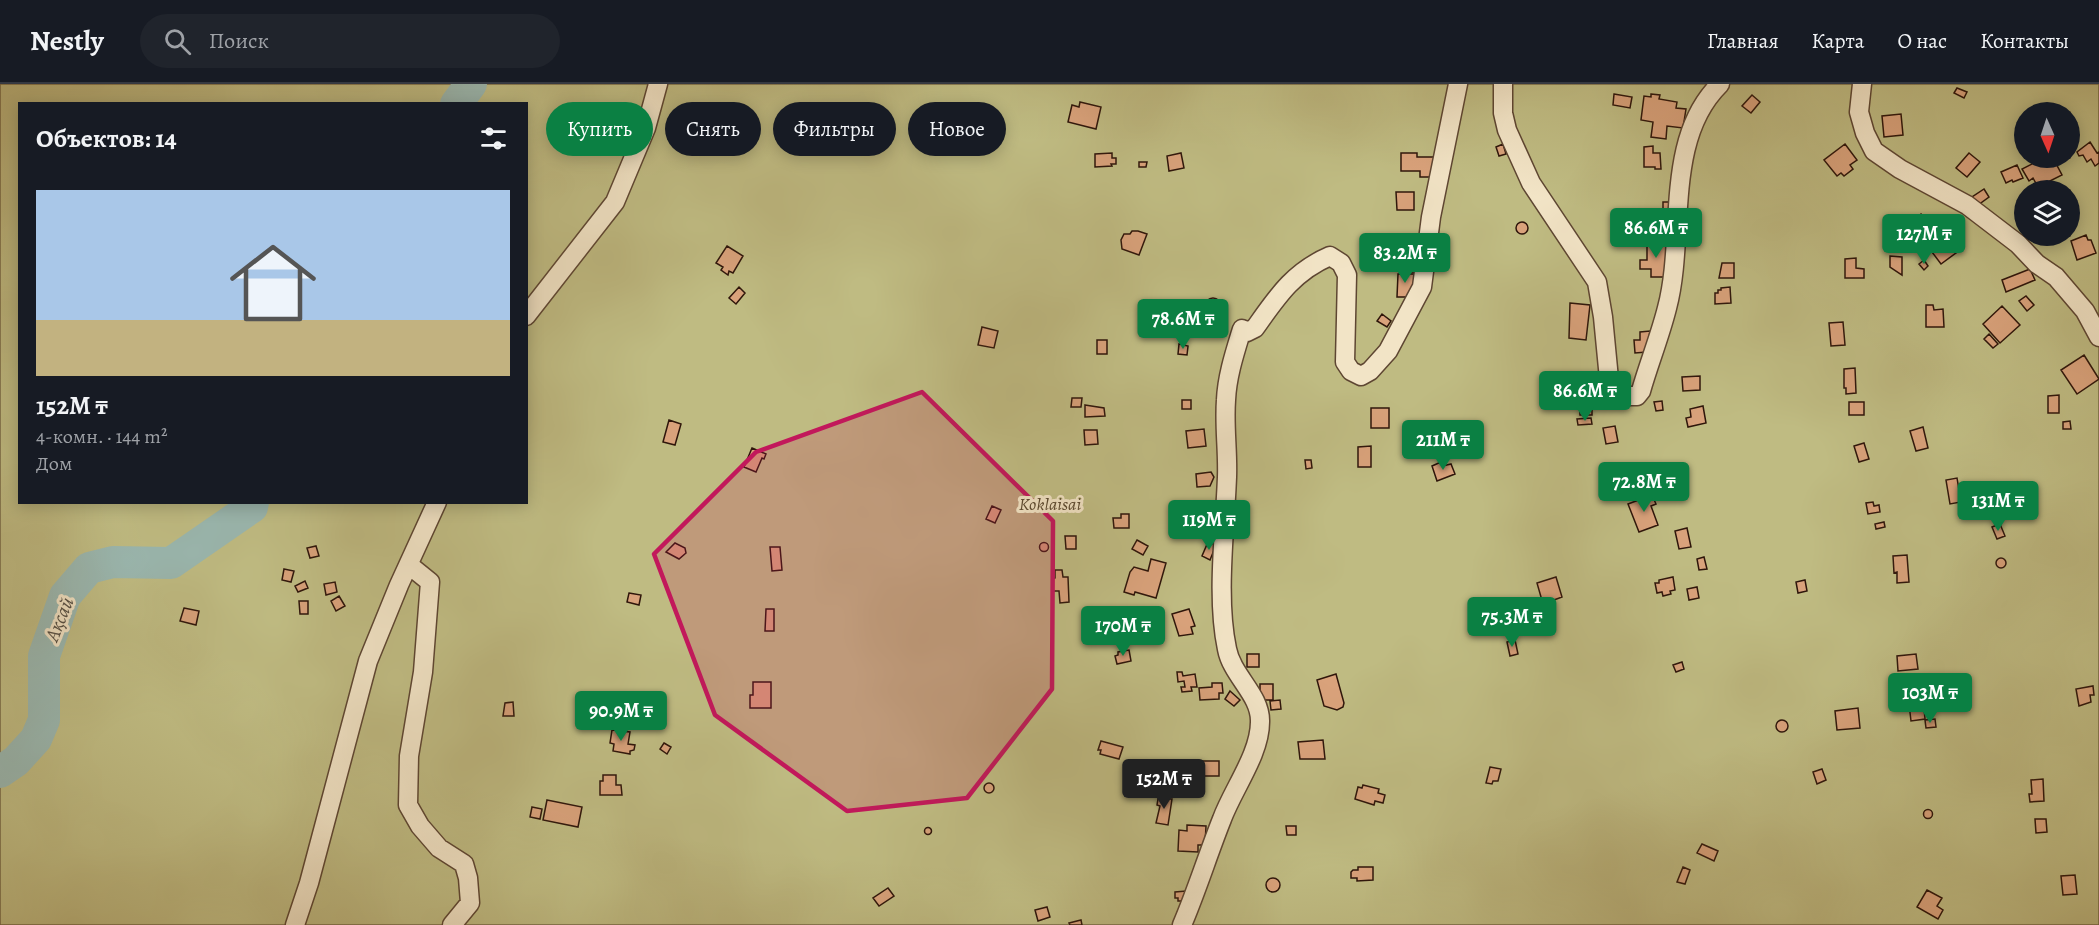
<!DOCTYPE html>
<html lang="ru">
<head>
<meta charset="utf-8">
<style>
  :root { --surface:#171b24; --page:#20242c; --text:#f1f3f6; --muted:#9ea1a6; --line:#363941; --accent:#0b8043 }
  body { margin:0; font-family:Alegreya,serif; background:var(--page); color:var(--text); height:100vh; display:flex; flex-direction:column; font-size:22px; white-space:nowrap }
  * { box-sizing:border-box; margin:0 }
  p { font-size:20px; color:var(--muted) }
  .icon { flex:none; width:33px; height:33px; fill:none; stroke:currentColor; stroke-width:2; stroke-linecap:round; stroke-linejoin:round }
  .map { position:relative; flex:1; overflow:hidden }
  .side { position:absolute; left:18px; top:18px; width:510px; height:402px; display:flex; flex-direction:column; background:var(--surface); border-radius:0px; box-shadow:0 3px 15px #0003 }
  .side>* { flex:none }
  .hud { position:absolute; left:546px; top:18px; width:570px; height:54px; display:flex; gap:12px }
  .needle { width:39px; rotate:177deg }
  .tools { position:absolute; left:2014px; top:18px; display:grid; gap:12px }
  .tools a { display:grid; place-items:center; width:66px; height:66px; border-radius:50%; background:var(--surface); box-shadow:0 3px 15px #0003; font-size:30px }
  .price { position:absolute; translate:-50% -51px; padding:0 14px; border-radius:6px; background:var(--accent); color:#fff; font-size:20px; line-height:39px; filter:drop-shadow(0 2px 3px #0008) }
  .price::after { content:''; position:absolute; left:50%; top:36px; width:18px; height:14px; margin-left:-9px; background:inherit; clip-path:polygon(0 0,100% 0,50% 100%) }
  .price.current { background:#222; color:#fff }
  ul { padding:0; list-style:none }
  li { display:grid; align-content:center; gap:12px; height:318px; padding:0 18px }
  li+li { border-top:2px solid var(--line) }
  li span { display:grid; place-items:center; height:186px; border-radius:0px; color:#555 }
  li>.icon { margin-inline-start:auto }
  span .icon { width:108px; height:108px; fill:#fffc; stroke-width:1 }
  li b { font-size:26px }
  h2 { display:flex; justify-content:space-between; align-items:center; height:72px; padding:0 18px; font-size:26px }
  .tag { padding:0 21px; border-radius:27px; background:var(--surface); box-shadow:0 3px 15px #0003; font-size:21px; line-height:54px }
  .tag.current { background:var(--accent); color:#fff }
  header { display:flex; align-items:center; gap:36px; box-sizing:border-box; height:84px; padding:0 30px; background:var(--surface); border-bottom:2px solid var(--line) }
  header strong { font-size:28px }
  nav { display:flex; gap:33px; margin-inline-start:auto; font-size:21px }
  .search { width:420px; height:54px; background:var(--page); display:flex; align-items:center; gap:15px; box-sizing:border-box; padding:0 21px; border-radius:33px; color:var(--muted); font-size:22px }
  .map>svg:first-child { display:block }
</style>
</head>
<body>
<header>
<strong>Nestly</strong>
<div class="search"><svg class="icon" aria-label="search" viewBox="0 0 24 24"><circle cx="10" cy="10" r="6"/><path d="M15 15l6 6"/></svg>Поиск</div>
<nav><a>Главная</a><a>Карта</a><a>О нас</a><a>Контакты</a></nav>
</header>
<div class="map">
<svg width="2099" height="841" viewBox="0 0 2099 841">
  <rect width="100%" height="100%" fill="#ebd5a7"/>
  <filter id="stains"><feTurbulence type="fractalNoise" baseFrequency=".00333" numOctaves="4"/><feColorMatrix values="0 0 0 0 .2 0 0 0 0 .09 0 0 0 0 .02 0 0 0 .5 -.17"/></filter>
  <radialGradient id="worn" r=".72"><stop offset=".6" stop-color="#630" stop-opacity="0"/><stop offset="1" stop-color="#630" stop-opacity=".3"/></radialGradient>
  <!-- green -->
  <path fill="#bfbb82" stroke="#776846" stroke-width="1.5" fill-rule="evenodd" d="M0 0H2099V841H0ZM20 20H526V418H20ZM2025 28H2070V74H2025ZM2025 106H2070V152H2025Z"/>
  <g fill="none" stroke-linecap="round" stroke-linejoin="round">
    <!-- river -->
    <path stroke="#9ab7af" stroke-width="32" d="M456 20 471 0
      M0 688 16 677 36 655 44 636V572L65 512 89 484 113 478 171 479 252 423 253 418"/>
  </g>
  <!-- building -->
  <path fill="#d9a27b" stroke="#2f160b" stroke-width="1.5" d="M1957 4 1967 8 1964 14 1954 9Z
    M1614 10 1632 13 1630 24 1613 21Z
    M1651 10 1660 11 1659 15 1677 18 1676 24 1686 25 1683 44 1667 42 1666 55 1651 53 1653 38 1641 36 1644 12 1651 13Z
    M1752 11 1760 18 1751 29 1742 22Z
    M1080 18 1101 23 1096 45 1068 38 1072 21 1079 23Z
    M2051 22 2054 28H2040Z
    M1901 30 1903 51 1884 53 1882 32Z
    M2090 58 2097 69 2099 68V79L2095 82 2091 75 2087 78 2083 71 2079 72 2077 68Z
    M1503 60 1506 70 1499 72 1496 63Z
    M1845 60 1857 76 1850 81 1853 85 1844 92 1841 89 1837 92 1824 76Z
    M1653 62V69H1660L1661 85H1655V83H1644V63Z
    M1112 69V74H1116V80H1111L1112 82 1095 83V70Z
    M1181 69 1184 84 1169 87 1167 72Z
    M1401 69H1417V73H1435V93H1420V87H1401Z
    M1969 69 1980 78 1967 93 1956 84Z
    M2037 74H2053L2062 91 2038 103 2033 94 2029 97 2022 85 2038 77Z
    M1139 78H1147L1146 83H1139Z
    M2017 81 2023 94 2013 98 2012 96 2006 99 2001 88Z
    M1984 105 1989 113 1978 121 1972 113Z
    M1396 108H1414V126H1397Z
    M1663 118H1671V133H1663Z
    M1921 130 1928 139 1924 143 1927 147 1920 152 1916 150 1908 140Z
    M1659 138 1667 139V151L1657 149Z
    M1516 144a6 6 0 1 1 12 0a6 6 0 1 1-12 0Z
    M1945 146 1960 166 1941 180 1923 156 1934 148 1937 152Z
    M1132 147H1138L1147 150 1139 171 1122 165 1121 156 1124 150H1130Z
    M2086 151 2088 156H2091L2096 169 2077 176 2071 157Z
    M1647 156H1666V178L1670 193H1651V185H1640V176H1647Z
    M727 162 743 172 733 189 729 187 728 191 721 186 723 183 716 179Z
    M1412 164V167L1417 166 1419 188H1412V184L1395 185V173H1400L1399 165Z
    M1890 172 1902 173V191L1890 183Z
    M1856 174V184L1864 185V194H1845V175Z
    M1924 176 1928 182 1924 186 1919 180Z
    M1722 179H1734V194H1719Z
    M2030 185 2035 196 2006 208 2002 196Z
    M1398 190H1415V197L1407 213H1397Z
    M739 203 745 209 736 220 729 214Z
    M1730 203 1731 219 1715 220V209H1718V206H1721V204Z
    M2026 212 2034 221 2027 227 2019 217Z
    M1205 222a8 8 0 1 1 16 0a8 8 0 1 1-16 0Z
    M1570 219 1590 221 1586 256 1569 254Z
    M1926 221H1933L1934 226 1943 225 1944 243H1926Z
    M2002 222 2020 241 2000 259 1983 240Z
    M1382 230 1391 237 1387 243 1377 237Z
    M1843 238 1845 261 1831 262 1829 239Z
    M982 243 998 247 994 264 978 261Z
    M1650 247 1647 268 1635 269 1634 256H1640V248Z
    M1989 250 1998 260 1993 264 1984 255Z
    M1097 256H1107V270H1097Z
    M1179 260 1188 262 1187 271 1178 270Z
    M2084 271 2099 295 2077 310 2061 286Z
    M1855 284 1856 309 1846 310V304H1844V285Z
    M1700 292V306L1683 307 1682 293Z
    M2059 311V329H2048V312Z
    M1072 314H1082L1081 323H1071Z
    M1579 314H1592V331H1580Z
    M1182 316H1191V325H1182Z
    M1662 317 1663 326 1656 327 1654 318Z
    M1849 318H1864V331H1849Z
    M1085 321 1104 324 1105 332 1085 333Z
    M1703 322 1706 339 1688 343 1686 334 1691 333 1690 325Z
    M1371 324H1389V344H1371Z
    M1591 334 1592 340 1578 341 1577 335Z
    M669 336 681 340 675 361 663 358Z
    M2070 337 2071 345H2063V338Z
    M1615 342 1618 358 1606 360 1603 344Z
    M1923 343 1928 364 1916 367 1910 347Z
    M1204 345 1206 362 1188 364 1186 347Z
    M1084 346H1097L1098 360 1085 361Z
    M1864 359 1869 375 1859 378 1854 362Z
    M1371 362V383H1358V363Z
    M752 364 766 370 764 375 762 374 756 388 744 383Z
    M1305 376H1311L1312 384 1306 385Z
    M1441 378 1443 382 1451 380 1455 390 1437 397 1432 382Z
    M1211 388 1214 393 1210 402 1197 403 1196 390Z
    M1957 394 1961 418 1950 420 1946 396Z
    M1677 400 1679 413 1668 415 1667 401Z
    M1652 411 1656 420 1651 422 1658 441 1639 448 1628 420Z
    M1873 418 1874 422 1879 421 1880 428 1868 430 1866 419Z
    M992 422 1001 426 995 439 986 435Z
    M1121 430H1129V444H1114L1113 434H1121Z
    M1884 438 1885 443 1876 445 1875 440Z
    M2000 440 2005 452 1997 455 1992 443Z
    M1687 444 1691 463 1679 465 1675 447Z
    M1065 452H1076V465H1066Z
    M1137 456 1148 462 1143 471 1132 465Z
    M1208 458 1216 461 1210 476 1202 472Z
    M1039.5 463a4.5 4.5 0 1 1 9 0a4.5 4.5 0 1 1-9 0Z
    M675 459 685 464 686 469 679 475 666 468Z
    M316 462 319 472 310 474 307 464Z
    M770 463H780L782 486 772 487Z
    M1907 471 1909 498 1897 499V488L1894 489 1893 472Z
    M1704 473 1707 485 1699 486 1697 475Z
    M1996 479a5 5 0 1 1 10 0a5 5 0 1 1-10 0Z
    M1151 475 1166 479 1156 514 1135 508 1134 511 1124 508 1130 488 1134 483 1148 487Z
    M284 485 294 487 291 498 282 496Z
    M1055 486H1062L1063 493H1068L1069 518 1060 519 1059 507H1052V495L1055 494Z
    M1556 493 1562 513 1543 520 1537 499Z
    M1673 493 1675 506 1670 507 1671 510 1663 512 1662 508 1657 509 1655 499H1659V496Z
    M1805 496 1807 507 1798 509 1796 498Z
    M305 497 308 504 298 508 295 502Z
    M335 498 337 508 326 511 324 500Z
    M1697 503 1699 514 1689 516 1687 505Z
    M629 509 641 511 639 521 627 518Z
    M339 512 345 522 336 527 331 517Z
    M299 517H308V530H300Z
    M184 524 199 527 196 541 180 537Z
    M766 525H774V547H765Z
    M1189 525 1195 542 1191 543 1193 550 1179 552 1172 530Z
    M1515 556 1518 570 1510 572 1507 558Z
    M1129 566 1131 577 1117 580 1115 572 1118 571V568Z
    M1247 570H1259V583H1247Z
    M1916 570 1918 585 1898 587 1897 572Z
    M1682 578 1684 585 1676 588 1673 581Z
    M1177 588H1182L1183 592 1195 590 1197 603H1191L1192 607 1182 608 1181 603H1185L1184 597 1178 598Z
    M1336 590 1344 619 1343 623 1337 626 1324 622 1317 596Z
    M753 598H771V624H750V611H753Z
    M1212 599H1222L1223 609H1219V615L1200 616 1199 604 1212 603Z
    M1260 600H1273V616H1260Z
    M2093 602 2094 611H2090L2091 618 2079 622 2076 605Z
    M1230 607 1240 616 1234 622 1225 615Z
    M1280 616 1281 625 1271 626 1270 617Z
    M513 618 514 632H503L505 619Z
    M1920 619 1921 624H1924L1925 635 1911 637 1909 620Z
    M1858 624 1860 644 1837 646 1835 627Z
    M1935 635 1936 643 1926 644 1925 636Z
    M1776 642a6 6 0 1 1 12 0a6 6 0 1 1-12 0Z
    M612 646 630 648 628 660 635 661 634 666 630 667V670L613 667 614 660 610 659Z
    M1323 656 1325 675H1300L1298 658Z
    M1101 657 1123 663 1119 675 1100 670 1101 666H1098Z
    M664 659 671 663 667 670 660 665Z
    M1202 677H1219V692H1202Z
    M1490 683 1501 685 1498 697H1493L1492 700 1486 699Z
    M1822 685 1826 696 1817 700 1813 688Z
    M603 691H616V701H621L622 711H600V697H603Z
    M2043 695 2044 717 2030 718 2029 710H2032L2031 696Z
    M984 704a5 5 0 1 1 10 0a5 5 0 1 1-10 0Z
    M1363 701 1379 705 1378 709 1385 711 1383 719 1375 717 1374 721 1355 715 1358 703 1362 704Z
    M1163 711 1169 712 1168 715H1172L1168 741 1156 739 1160 722 1157 721 1158 715 1162 716Z
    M547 716 582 723 578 743 543 736Z
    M532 723 542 725 540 735 530 733Z
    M1923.5 730a4.5 4.5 0 1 1 9 0a4.5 4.5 0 1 1-9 0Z
    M2035 735H2046L2047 748 2036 749Z
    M1187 741 1206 742 1205 761H1198V768L1178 767 1179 746 1187 747Z
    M1286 742H1296V751H1287Z
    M924.5 747a3.5 3.5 0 1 1 7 0a3.5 3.5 0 1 1-7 0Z
    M1702 760 1718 767 1714 777 1697 769Z
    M1358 783H1373V796L1357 797V794H1351V788L1353 786H1358Z
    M1683 783 1690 786 1685 800 1677 798Z
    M2075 791 2077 810 2063 811 2061 792Z
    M1266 801a7 7 0 1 1 14 0a7 7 0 1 1-14 0Z
    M888 804 894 812 879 822 873 814Z
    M1927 806 1942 814 1937 822 1943 826 1938 835 1917 823Z
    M1186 807V817H1178V814H1175V808Z
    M1047 823 1050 833 1038 837 1035 826Z
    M1081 836 1082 841H1070L1069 839Z"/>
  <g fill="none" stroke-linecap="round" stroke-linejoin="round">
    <!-- minor casing -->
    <g stroke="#5e4632" stroke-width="21">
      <path id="minor" d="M1503 0V29L1507 46 1531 99 1597 198 1603 233 1609 295 1617 309 1621 312H1637L1641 307C1649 279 1660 252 1667 224 1686 153 1663 56 1720 0
        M1862 0 1859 28 1865 49 1874 67 1900 85 1967 121 2018 160 2037 180 2056 193 2085 227 2099 253
        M526 232 615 118 646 44 658 0
        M409 481 430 498 423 588 409 672 408 721 420 742 439 764 464 780 468 794 470 819 452 841
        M295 841 309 799 368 577 399 501 437 418
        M1182 841C1197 806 1208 770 1222 735 1233 705 1260 670 1260 638 1261 611 1232 592 1227 565 1216 514 1225 446 1227 393 1228 367 1224 342 1226 316 1227 292 1235 268 1242 245L1247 248 1255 244C1277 213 1293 188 1330 172L1341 179 1347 191 1345 278 1351 287 1361 292 1370 287 1388 267 1422 203 1431 133 1458 0"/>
    </g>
    <!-- minor -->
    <use href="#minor" stroke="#f2e4c6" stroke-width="18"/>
  </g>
  <!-- marked area -->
  <path fill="#c2185b" fill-opacity="0.2" stroke="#c2185b" stroke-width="4.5" stroke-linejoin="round" d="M922 308 1053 437 1052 605 967 714 847 727 715 631 654 470 756 368Z"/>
  <g text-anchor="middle" stroke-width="6" stroke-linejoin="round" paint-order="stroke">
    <!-- park labels -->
    <g font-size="18" font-style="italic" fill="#5a482f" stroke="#f2e4c6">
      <text x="1050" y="426">Koklaisai</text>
    </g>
    <!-- water labels -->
    <g font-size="20" font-style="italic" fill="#544e44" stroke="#f2e4c6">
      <text transform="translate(59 535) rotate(-68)" y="7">Ақсай</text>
    </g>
  </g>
  <rect width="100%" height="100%" filter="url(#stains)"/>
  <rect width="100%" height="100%" fill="url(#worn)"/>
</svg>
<div class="tools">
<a><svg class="needle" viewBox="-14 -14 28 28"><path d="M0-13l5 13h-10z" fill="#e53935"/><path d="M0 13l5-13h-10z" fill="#9ea1a6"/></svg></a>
<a><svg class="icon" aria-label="layers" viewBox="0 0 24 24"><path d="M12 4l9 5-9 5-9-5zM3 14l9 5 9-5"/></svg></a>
</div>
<b class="price" style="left:1656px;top:175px">86.6M ₸</b>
<b class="price" style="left:1924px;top:181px">127M ₸</b>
<b class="price" style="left:1405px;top:200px">83.2M ₸</b>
<b class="price" style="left:1183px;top:266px">78.6M ₸</b>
<b class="price" style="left:1585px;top:338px">86.6M ₸</b>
<b class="price" style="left:1443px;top:387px">211M ₸</b>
<b class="price" style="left:1644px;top:429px">72.8M ₸</b>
<b class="price" style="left:1998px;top:448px">131M ₸</b>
<b class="price" style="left:1209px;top:467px">119M ₸</b>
<b class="price" style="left:1512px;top:564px">75.3M ₸</b>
<b class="price" style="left:1123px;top:573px">170M ₸</b>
<b class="price" style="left:1930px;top:640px">103M ₸</b>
<b class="price" style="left:621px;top:658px">90.9M ₸</b>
<b class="price current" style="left:1164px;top:726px">152M ₸</b>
<div class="hud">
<a class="tag current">Купить</a>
<a class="tag">Снять</a>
<a class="tag">Фильтры</a>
<a class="tag">Новое</a>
</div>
<section class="side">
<h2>Объектов: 14<svg class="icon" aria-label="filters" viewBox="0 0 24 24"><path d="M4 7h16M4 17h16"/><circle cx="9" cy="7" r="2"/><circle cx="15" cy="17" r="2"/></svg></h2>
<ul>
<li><span style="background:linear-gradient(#a9c7e8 70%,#c2b280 0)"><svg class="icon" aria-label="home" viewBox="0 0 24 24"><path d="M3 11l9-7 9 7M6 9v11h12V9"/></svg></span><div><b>152M ₸</b><p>4-комн. · 144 m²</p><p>Дом</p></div></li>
</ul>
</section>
</div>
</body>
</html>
